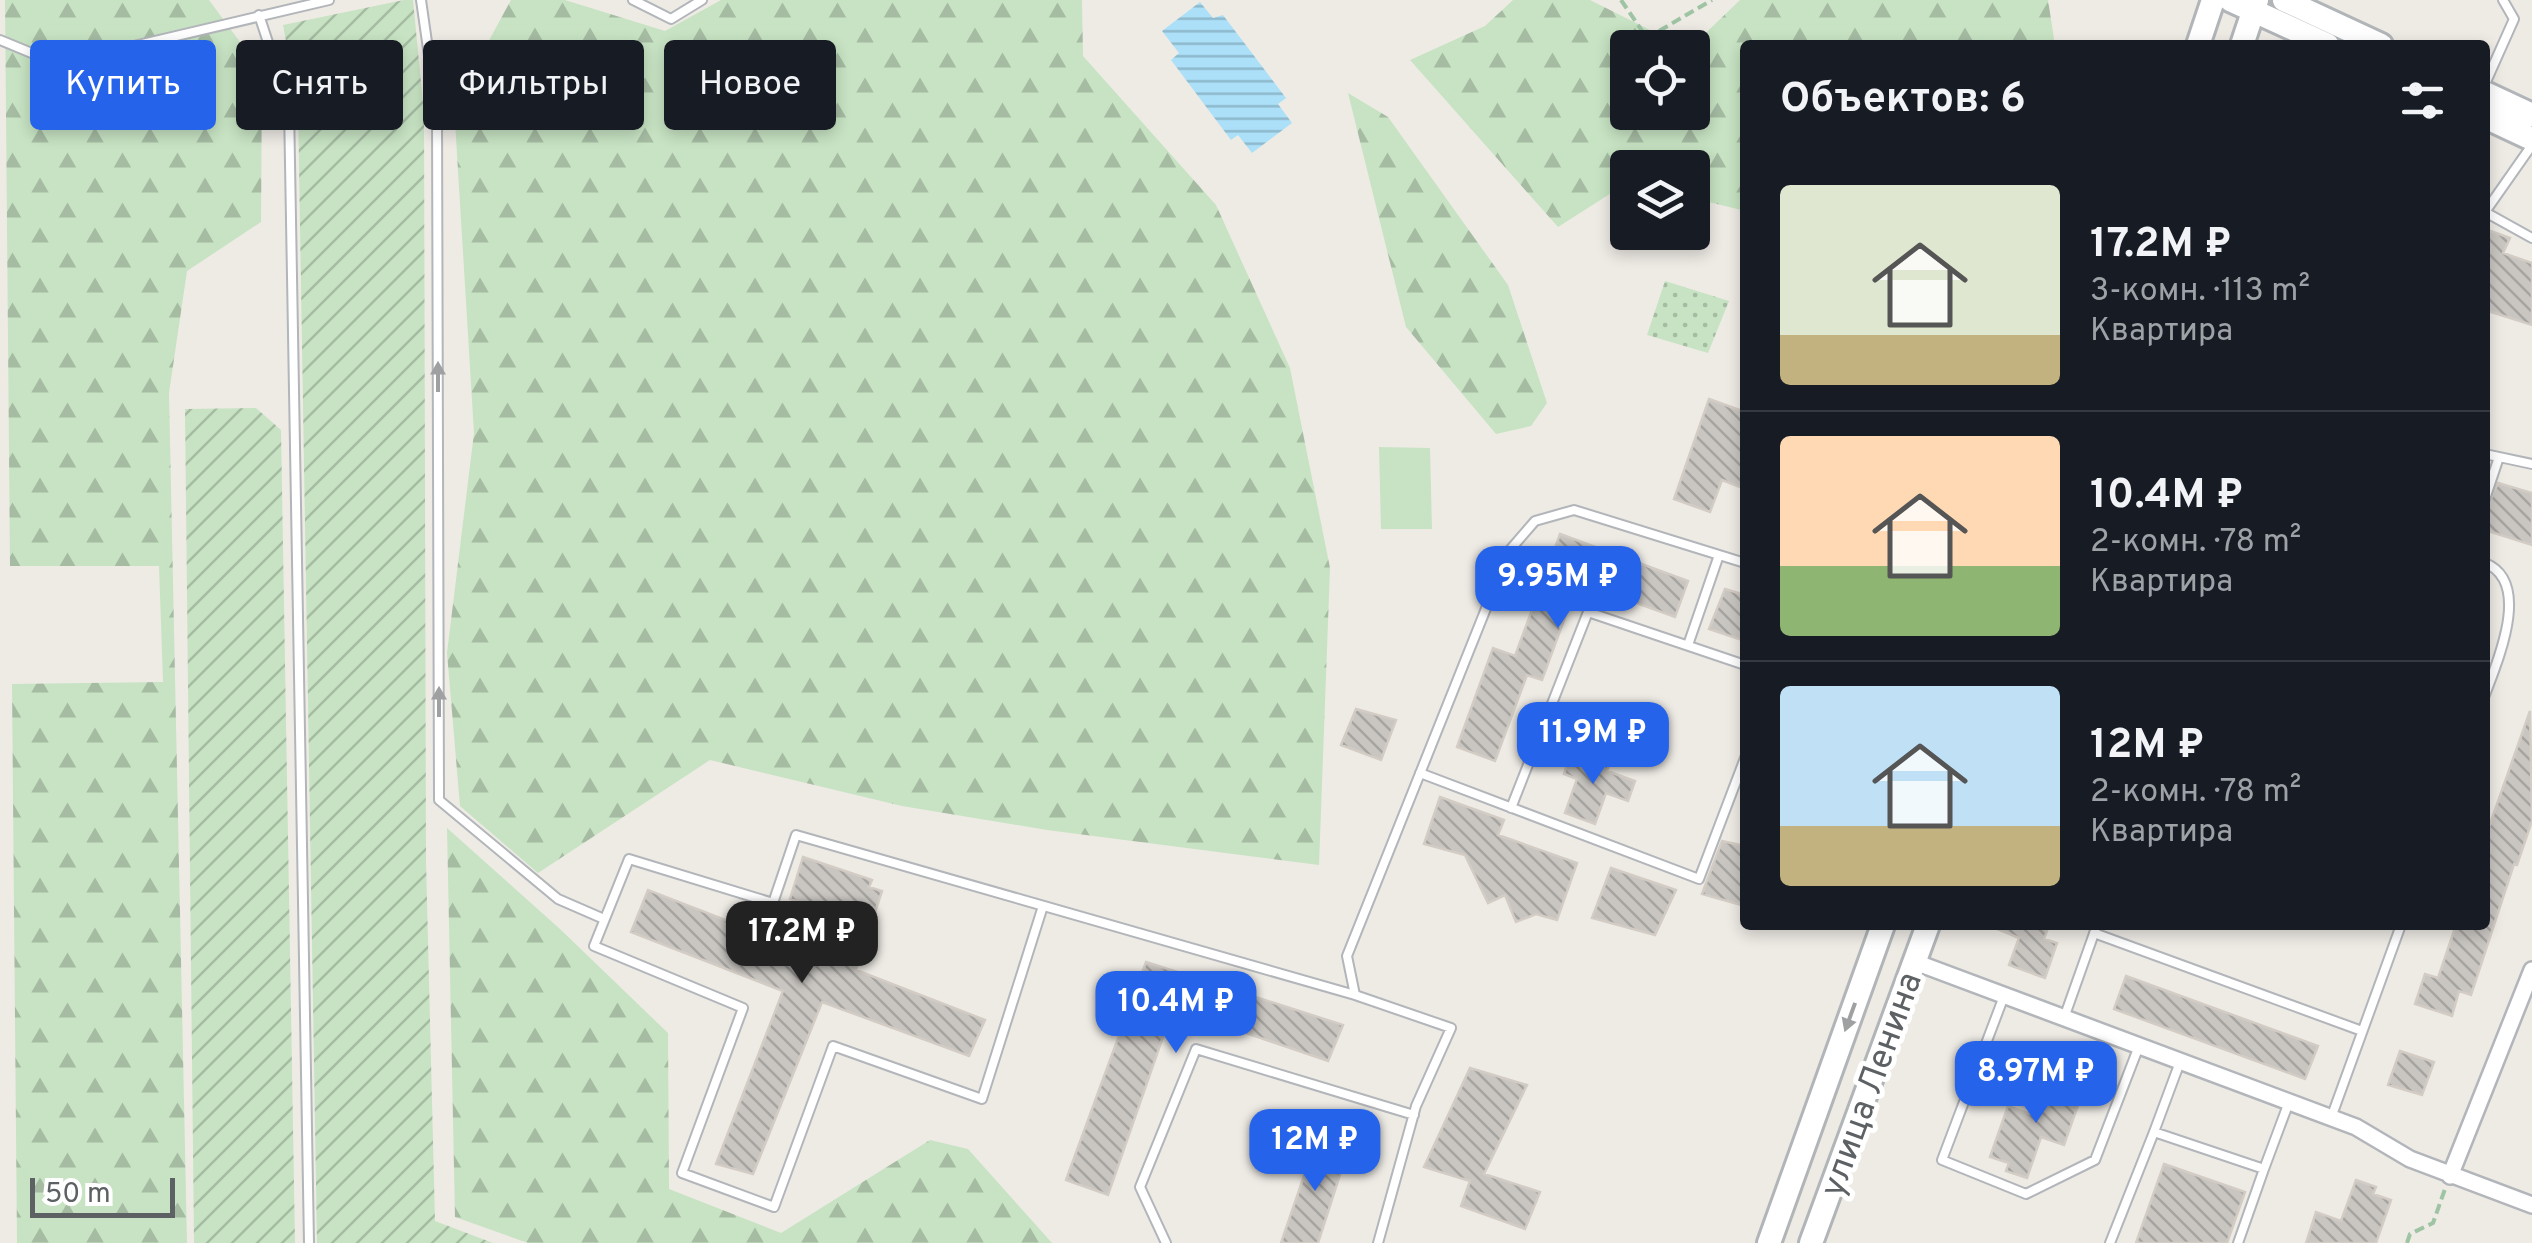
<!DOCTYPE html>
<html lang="ru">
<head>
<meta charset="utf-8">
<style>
  :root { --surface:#171b24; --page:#20242c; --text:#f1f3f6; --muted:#9ea1a6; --line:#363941; --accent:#2563eb }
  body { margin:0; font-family:Overpass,sans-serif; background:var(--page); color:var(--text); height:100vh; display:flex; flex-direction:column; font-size:38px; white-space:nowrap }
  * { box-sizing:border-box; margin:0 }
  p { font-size:32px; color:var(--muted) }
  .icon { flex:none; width:55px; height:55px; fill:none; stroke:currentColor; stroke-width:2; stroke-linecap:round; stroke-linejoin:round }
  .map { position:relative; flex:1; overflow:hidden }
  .sheet { position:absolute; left:1740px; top:40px; width:750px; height:890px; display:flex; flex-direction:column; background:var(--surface); border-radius:10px; box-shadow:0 5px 15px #0003 }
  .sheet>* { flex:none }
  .guide { position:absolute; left:30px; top:40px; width:950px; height:90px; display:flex; gap:20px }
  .buttons { position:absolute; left:1610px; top:30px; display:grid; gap:20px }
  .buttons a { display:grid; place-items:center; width:100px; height:100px; border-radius:10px; background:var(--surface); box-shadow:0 5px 15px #0003; font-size:50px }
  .scale { position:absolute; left:30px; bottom:25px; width:145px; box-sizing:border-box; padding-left:10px; border:5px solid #5d6164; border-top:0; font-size:28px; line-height:35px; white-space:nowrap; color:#5d6164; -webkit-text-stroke:8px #fff; paint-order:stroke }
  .price { position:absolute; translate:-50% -85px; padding:0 22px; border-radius:20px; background:var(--accent); color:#fff; font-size:32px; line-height:65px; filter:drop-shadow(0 2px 5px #0008) }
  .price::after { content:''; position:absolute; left:50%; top:60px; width:30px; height:22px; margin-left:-15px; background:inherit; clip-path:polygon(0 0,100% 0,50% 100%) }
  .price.selected { background:#222; color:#fff }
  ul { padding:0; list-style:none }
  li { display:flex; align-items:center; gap:30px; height:250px; padding:0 40px }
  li+li { border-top:2px solid var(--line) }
  li span { display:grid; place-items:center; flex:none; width:280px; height:200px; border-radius:10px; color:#555 }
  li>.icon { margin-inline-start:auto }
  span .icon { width:120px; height:120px; fill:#fffc; stroke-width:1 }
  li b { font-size:42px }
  h2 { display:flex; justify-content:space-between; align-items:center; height:120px; padding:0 40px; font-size:42px }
  .pill { padding:0 35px; border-radius:10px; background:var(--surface); box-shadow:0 5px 15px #0003; font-size:35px; line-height:90px }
  .pill.selected { background:var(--accent); color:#fff }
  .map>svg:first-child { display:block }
</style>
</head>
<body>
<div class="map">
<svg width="2532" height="1243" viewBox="0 0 2532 1243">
  <defs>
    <pattern id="grass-dots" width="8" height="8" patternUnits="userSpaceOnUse" patternTransform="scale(2.5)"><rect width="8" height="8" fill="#c7e3c3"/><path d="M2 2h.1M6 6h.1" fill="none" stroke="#a5bba2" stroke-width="1.8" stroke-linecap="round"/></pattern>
    <pattern id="forest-firs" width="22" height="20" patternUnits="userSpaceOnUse" patternTransform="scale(2.5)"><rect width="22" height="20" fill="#c7e3c3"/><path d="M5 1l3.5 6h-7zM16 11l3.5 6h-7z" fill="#a5bba2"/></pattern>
    <pattern id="garden-furrows" width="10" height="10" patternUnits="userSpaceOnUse" patternTransform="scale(2.5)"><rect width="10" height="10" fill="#c7e3c3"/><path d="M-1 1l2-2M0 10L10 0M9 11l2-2" fill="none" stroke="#a5bba2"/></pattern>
    <pattern id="water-rules" width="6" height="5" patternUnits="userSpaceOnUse" patternTransform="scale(2.5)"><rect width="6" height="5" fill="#abe0f8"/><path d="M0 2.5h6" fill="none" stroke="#8eb9cc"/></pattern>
    <pattern id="building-back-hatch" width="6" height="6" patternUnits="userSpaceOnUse" patternTransform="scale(2.5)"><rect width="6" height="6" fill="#c9c6c2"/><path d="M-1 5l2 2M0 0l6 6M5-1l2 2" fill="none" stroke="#a6a4a1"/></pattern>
  </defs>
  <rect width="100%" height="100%" fill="#eeebe5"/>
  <!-- grass -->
  <path fill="url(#grass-dots)" d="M1665 281 1729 301 1708 353 1647 335Z"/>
  <!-- forest -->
  <path fill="url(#forest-firs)" d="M5 0H209L262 72 261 222 187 271 169 393 187 1243H17L12 684 163 682 159 566H10Z
    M511 0H565L665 31 721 0H1082L1083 56 1216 205 1290 368 1330 568 1319 865 1047 830 902 806 710 760 538 873 460 806 447 653 474 433 454 105Z
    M1513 0H1590L1684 47 1628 48V112H1692L1691 47 1740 0H2048L2055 45H1745V211L1693 198 1692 168H1628L1627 183 1558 227 1410 60 1485 26Z
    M1348 93 1388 117 1508 285 1547 403 1531 426 1496 434 1406 327Z
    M447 828 560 929 668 1033 669 1189 781 1233 930 1140 968 1149 1052 1243H528L455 1217Z"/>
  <!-- garden -->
  <path fill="url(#garden-furrows)" d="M404 0H413L424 113 426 861 435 1221 493 1243H317L298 105 283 25Z
    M256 408 281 430 295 1243H194L185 409Z"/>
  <!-- pitch -->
  <path fill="#c7e3c3" d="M1379 447 1430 448 1432 529H1381Z"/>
  <!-- water -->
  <path fill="url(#water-rules)" d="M1200 2 1213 18 1223 15 1286 98 1278 104 1292 123 1252 153 1238 135 1231 140 1171 60 1179 53 1162 31Z"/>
  <!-- building -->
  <path fill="url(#building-back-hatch)" stroke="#d2ccc4" stroke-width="2.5" d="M2485 229 2510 238 2503 253 2532 263V325L2485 310Z
    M1709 399 1745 412V489L1722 480 1710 512 1674 499Z
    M2498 483 2532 493V545L2485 530V512Z
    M1560 534 1688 581 1675 617 1578 582 1542 680 1527 675 1495 761 1457 747 1493 648 1515 656Z
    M1725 589 1745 595V641L1709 629Z
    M1356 709 1396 720 1381 760 1341 745Z
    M2530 711 2532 821 2517 865 2514 864 2471 995 2459 991 2452 1016 2415 1004 2425 974 2438 978 2456 925H2485V838Z
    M1571 752 1609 765 1607 771 1635 781 1628 801 1606 793 1595 824 1565 813 1577 779 1564 774Z
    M1440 797 1504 820 1498 835 1577 863 1557 920 1536 914 1516 922 1505 895 1488 903 1465 855 1424 844Z
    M1722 841 1745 846V906L1702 894Z
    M803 857 872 880 869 887 882 891 856 970 985 1020 969 1056 822 1002 753 1174 716 1164 783 991 631 932 648 890 790 945 805 904 790 899Z
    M1611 868 1676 890 1655 935 1592 918Z
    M1988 925H2049L2044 939 2057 943 2045 978 2009 965 2019 938Z
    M1146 962 1343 1025 1328 1061 1173 1008 1108 1195 1066 1180Z
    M2126 976 2318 1046 2305 1079 2114 1009Z
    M2400 1051 2434 1062 2422 1095 2388 1085Z
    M1470 1068 1527 1085 1484 1174 1540 1192 1525 1229 1461 1206 1470 1181 1424 1167Z
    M2047 1073 2067 1080 2065 1088 2082 1094 2064 1145 2041 1137 2027 1178 2006 1171 2009 1163 1990 1157 2008 1106 2033 1115Z
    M1317 1138 1348 1150 1318 1243H1281Z
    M2164 1164 2245 1192 2227 1243H2136Z
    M2356 1180 2376 1187 2373 1194 2391 1200 2376 1243H2306L2316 1212 2341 1221Z"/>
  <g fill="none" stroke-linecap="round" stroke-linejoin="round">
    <!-- lane casing -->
    <g stroke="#b2b5b9" stroke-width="12">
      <path id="lane" d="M421 0 437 112 439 800 558 899 604 919
        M633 0 671 19 702 0
        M259 15 289 106 309 1243
        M0 40 34 54 83 58 329 0
        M2485 84 2514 19 2503 0
        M2485 212 2532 145
        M2485 212 2532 238
        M2485 454 2532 464
        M2485 499 2499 457
        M2485 563C2532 582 2498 660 2485 695
        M1688 645 1719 555
        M1420 773 1699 879 1745 758
        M1511 808 1588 612 1745 665
        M1043 906 982 1099 833 1046 774 1207 682 1173 743 1008 594 946 629 859 773 903 796 835 1355 995
        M2094 933 2362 1031
        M2004 996 1942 1160 2026 1194 2095 1160 2139 1046
        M2064 1018 2097 925
        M2180 1062 2154 1132 2264 1169 2289 1102
        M2331 1118 2401 925
        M1166 1243 1140 1187 1196 1049 1414 1115
        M1378 1243 1416 1106 1451 1028 1355 995 1347 956 1509 551 1535 521 1574 510 1745 563
        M2110 1243 2154 1132
        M2238 1243 2264 1169"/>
    </g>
    <!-- street casing -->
    <g stroke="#b2b5b9" stroke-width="20">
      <path id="street" d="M1915 962 2356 1127 2410 1159 2532 1205
        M2450 1176 2532 970"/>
    </g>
    <!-- secondary casing -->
    <g stroke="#b1b5b8" stroke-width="28">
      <path id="secondary" d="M2230 0 2328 45
        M2284 0 2381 45
        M2198 45 2213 0
        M2242 45 2257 0
        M2485 93 2532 115
        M2485 117 2532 139
        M1769 1243 1883 925
        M1811 1243 1928 925"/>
    </g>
    <!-- path -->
    <path stroke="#9ec4a4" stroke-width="4" stroke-dasharray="10 5" stroke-linecap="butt" d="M1621 0 1647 38 1712 0
      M2407 1243 2410 1234 2433 1223 2445 1189"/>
    <!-- lane -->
    <use href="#lane" stroke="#fff" stroke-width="8"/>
    <!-- street -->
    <use href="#street" stroke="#fff" stroke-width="15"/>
    <!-- secondary -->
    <use href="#secondary" stroke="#fff" stroke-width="22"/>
  </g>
  <!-- one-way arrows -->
  <defs><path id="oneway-solid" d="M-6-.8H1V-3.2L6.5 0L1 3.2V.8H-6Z" transform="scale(2.5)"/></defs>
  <g fill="#9ea0a2">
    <use href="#oneway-solid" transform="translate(438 377) rotate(-90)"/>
    <use href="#oneway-solid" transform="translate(439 702) rotate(-90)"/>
    <use href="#oneway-solid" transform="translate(1850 1017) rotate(110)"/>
  </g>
  <g text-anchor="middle" stroke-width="10" stroke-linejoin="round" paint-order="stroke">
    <!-- street labels -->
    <g font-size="35" fill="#5d6164" stroke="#fff">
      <text transform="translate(1870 1084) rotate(-70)" y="12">улица Ленина</text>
    </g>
  </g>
</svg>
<div class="buttons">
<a><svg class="icon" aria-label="locate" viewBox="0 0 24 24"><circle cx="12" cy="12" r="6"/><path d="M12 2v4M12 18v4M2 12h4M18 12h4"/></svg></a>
<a><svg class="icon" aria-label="layers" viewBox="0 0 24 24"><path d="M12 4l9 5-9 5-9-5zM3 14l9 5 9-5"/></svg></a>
</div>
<div class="scale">50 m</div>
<b class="price" style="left:1558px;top:631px">9.95M ₽</b>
<b class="price" style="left:1593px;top:787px">11.9M ₽</b>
<b class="price selected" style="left:802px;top:986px">17.2M ₽</b>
<b class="price" style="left:1176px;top:1056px">10.4M ₽</b>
<b class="price" style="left:2036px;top:1126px">8.97M ₽</b>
<b class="price" style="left:1315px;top:1194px">12M ₽</b>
<div class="guide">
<a class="pill selected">Купить</a>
<a class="pill">Снять</a>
<a class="pill">Фильтры</a>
<a class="pill">Новое</a>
</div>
<section class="sheet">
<h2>Объектов: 6<svg class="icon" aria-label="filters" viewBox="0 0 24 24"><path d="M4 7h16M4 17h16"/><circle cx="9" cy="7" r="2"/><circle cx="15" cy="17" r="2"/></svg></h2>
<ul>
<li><span style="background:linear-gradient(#dfe7d0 75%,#c2b280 0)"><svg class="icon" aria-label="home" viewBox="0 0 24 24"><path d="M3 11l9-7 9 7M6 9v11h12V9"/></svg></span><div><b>17.2M ₽</b><p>3-комн. · 113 m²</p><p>Квартира</p></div></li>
<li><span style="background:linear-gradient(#ffd9b3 65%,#8fb573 0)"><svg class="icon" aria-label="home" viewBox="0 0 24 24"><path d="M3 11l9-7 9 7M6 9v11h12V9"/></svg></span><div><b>10.4M ₽</b><p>2-комн. · 78 m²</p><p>Квартира</p></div></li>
<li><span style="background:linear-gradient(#bfe0f5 70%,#c2b280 0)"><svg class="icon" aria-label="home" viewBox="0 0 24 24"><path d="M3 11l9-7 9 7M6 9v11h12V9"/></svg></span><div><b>12M ₽</b><p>2-комн. · 78 m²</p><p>Квартира</p></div></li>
</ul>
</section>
</div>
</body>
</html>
